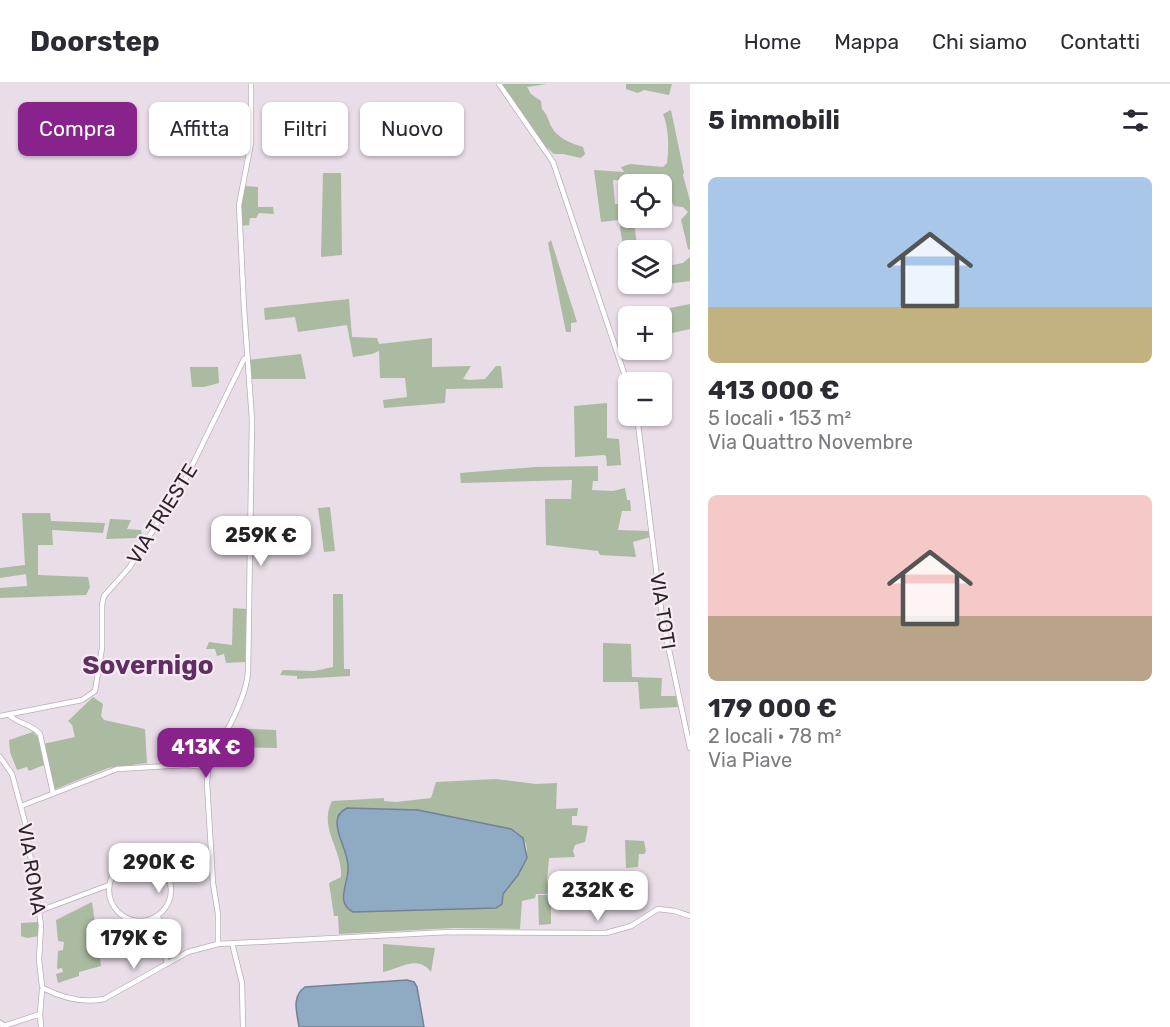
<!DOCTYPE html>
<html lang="it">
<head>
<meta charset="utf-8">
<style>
  :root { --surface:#fff; --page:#f2f2f3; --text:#2b2b33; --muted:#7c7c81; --line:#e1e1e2; --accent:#88238b }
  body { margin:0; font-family:Rubik,sans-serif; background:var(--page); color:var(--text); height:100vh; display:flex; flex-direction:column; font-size:22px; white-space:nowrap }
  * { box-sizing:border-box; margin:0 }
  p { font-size:20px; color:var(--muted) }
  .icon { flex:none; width:33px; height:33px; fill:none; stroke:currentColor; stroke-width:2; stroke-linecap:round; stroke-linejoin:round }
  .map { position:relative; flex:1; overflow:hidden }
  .side { display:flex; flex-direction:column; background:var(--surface); width:480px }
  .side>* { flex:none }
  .banner { position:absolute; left:18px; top:18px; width:570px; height:54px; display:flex; gap:12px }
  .buttons { position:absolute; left:618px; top:90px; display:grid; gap:12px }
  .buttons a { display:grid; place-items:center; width:54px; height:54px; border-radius:9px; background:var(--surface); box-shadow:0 2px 4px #0004; font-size:30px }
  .price { position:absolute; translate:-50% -51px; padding:0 14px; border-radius:12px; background:#fff; color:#222; font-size:20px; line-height:39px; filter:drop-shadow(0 2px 3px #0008) }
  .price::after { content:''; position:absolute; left:50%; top:36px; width:18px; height:14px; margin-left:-9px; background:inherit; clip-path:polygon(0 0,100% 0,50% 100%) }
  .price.current { background:var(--accent); color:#fff }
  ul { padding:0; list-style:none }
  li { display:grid; align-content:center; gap:12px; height:318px; padding:0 18px }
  li span { display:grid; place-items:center; height:186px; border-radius:9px; color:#555 }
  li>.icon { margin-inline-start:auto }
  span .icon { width:108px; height:108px; fill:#fffc; stroke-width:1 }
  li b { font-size:26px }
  h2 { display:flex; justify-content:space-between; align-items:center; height:72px; padding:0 18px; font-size:26px }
  .pill { padding:0 21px; border-radius:9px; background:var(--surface); box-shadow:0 2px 4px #0004; font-size:21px; line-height:54px }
  .pill.current { background:var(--accent); color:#fff }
  header { display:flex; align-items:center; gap:36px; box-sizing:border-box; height:84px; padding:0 30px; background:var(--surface); border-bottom:2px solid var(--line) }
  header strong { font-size:28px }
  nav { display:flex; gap:33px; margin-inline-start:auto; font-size:21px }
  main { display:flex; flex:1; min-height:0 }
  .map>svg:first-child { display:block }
</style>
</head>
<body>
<header>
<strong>Doorstep</strong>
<nav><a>Home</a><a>Mappa</a><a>Chi siamo</a><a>Contatti</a></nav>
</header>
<main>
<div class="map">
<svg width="690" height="943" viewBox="0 0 690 943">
  <rect width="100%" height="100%" fill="#e9dde8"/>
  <!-- green -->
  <path fill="#aabba1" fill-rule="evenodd" d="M502 0H547L527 3 531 10 541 17 542 25C547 30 548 35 551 42 557 54 570 59 583 63L585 70 581 74 563 70H554L546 63Z
    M626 0H672L669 11 644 6 638 9 626 5Z
    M671 26 684 89 683 91 690 117V166L688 165 681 136 688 128 683 123 674 122 672 118 662 119 663 113 662 99 613 96 615 120 628 121V134H633L638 166H628V200H662V183L683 179 690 173V197L629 205 619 136 601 138 594 86 624 88 621 83 630 80 663 83 667 79C669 63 669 45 663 30Z
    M323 89H341L342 171 321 173Z
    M243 102 258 103V123H273L274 130 259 129 256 134H250L249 141 241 142 240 116Z
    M551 156 577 238 571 239V248H566L548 159Z
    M349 215 352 253 377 254 379 260 432 254V283L471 282 463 295 469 296 485 295 496 282H501L503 304 446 305 445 319 384 324 383 316 407 313 405 294H380L379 267 372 270 353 273 347 241 298 248 295 233 265 236 264 224Z
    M690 220V245L672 249 670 224Z
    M301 270 306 295H250L248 276Z
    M190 283H218L219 299 204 303H192Z
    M607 319V354L619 355 621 381 607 382 606 372 604 371 575 373 574 322Z
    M598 382V397H593L592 406 613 407 625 404 627 416H630L631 427H622L618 446 649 447 650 453 633 458 636 473 600 471 598 467 546 461 545 415H571L572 396 461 399 460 389 536 383Z
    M330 423 335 467 324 468 318 424Z
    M22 429H50L51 437 105 439 103 449 52 446 53 461H38V491L88 493 90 503 86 511 0 514V504L27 502 26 490 0 494V484L25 481Z
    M110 435 131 436 127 445 141 446 143 458 136 454 106 455Z
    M333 510H343L344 585H350V592L297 595V592L280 591 283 586 314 587 333 583Z
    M233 524 247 525 245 578 226 579 224 570 217 572 215 565H206L209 558 232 561Z
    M603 559 631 560 632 593 662 594 661 612H676L678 623 640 625 638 598H603Z
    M93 613 103 620 101 632 104 636 145 645 147 679 108 684 53 706 43 660 75 653 72 641 68 637Z
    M228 644 276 646 277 664 219 663Z
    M33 648 38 653 44 681 29 687 27 683 17 686 10 668 9 656Z
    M496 695 536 700 557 699 556 725 578 724 577 732H572V741L588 742 585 758 575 761 573 767 575 773 549 774 547 797H550L552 810H536L535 814 522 817 520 845 454 844 339 850 338 832H334L329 799 341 793C343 765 318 745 332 717L384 714V717L396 718 431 714 436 698ZM347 724 418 726 513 746C543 763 517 792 503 810V817L494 824 352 828C335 816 349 796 348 779 347 762 331 745 340 729Z
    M625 756 644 757 646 767 644 770H639L638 783 626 784Z
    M538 811H551V840L539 841Z
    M92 818 101 882 79 888V892L58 899 56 890 63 888 62 884 57 885 58 867 63 866 64 858 58 857 56 836Z
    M39 838V852L27 854 21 852V839Z
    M383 860 435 864 431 888C417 870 400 885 383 888Z"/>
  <!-- water -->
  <path fill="#8faac3" stroke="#718295" stroke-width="1.5" d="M347 724 418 726 511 745 523 754 527 774 518 791 503 810 502 820 496 824 353 828C335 819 348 800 348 785 349 768 337 755 337 738 337 731 341 727 347 724Z
    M407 896 414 898 417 903 424 943H299C297 928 291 913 305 903Z"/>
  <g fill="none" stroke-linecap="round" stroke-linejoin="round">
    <!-- secondary casing -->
    <g stroke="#baaeb8" stroke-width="6">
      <path id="secondary" d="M499 0 553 78 628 301
        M637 332 662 533 690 664
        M9 631C18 640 32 640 40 650L53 709
        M0 632 82 616 95 607 102 564V521L104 512 129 484 185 396 244 275 247 273
        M0 673 12 690 25 738 41 841 39 876 42 902
        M209 682C222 654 245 619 248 589L252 336 244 224 239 121 251 59V0
        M208 684 207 699 213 799 218 830V860
        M21 722 117 685 186 681 207 683
        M109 806a31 31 0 1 1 62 0a31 31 0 1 1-62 0Z
        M39 827 109 801
        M158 832 167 880
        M232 859 242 899 243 943
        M45 905C63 914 84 919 104 915L188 868 218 860 449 848 606 849 631 842 658 825 675 827 690 832
        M4 942 40 930
        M41 943 40 930 42 906"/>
    </g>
    <!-- primary casing -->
    <g stroke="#baaeb8" stroke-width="7">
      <path id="primary" d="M0 939 5 943"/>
    </g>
    <!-- secondary -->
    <use href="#secondary" stroke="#fff" stroke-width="4.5"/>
    <!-- primary -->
    <use href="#primary" stroke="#fff" stroke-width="5"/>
  </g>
  <g text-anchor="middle" stroke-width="4.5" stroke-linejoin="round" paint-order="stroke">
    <!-- street labels -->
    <g font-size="20" fill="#2b262b" stroke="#f7eaf5">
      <text transform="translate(162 430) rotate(-58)" y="7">VIA TRIESTE</text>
      <text transform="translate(663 527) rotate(81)" y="7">VIA TOTI</text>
      <text transform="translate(32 785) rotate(81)" y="7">VIA ROMA</text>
    </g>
    <!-- district labels -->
    <g font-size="26" font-weight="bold" fill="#602f61" stroke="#f7eaf5">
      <text x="148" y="590">Sovernigo</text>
    </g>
  </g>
</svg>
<div class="buttons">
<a><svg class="icon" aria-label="locate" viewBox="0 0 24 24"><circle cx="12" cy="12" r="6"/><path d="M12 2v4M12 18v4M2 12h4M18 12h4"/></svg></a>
<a><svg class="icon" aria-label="layers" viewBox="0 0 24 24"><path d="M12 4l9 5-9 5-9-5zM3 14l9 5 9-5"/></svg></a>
<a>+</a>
<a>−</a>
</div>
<b class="price" style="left:261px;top:483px">259K €</b>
<b class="price current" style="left:206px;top:695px">413K €</b>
<b class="price" style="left:159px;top:810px">290K €</b>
<b class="price" style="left:598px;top:838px">232K €</b>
<b class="price" style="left:134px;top:886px">179K €</b>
<div class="banner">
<a class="pill current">Compra</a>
<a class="pill">Affitta</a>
<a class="pill">Filtri</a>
<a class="pill">Nuovo</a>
</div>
</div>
<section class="side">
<h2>5 immobili<svg class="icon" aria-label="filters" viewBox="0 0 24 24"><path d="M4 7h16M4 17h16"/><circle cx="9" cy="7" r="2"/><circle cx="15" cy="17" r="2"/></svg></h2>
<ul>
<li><span style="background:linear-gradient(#a9c7e8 70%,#c2b280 0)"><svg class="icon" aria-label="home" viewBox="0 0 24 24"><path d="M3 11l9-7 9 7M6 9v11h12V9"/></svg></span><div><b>413 000 €</b><p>5 locali · 153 m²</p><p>Via Quattro Novembre</p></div></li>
<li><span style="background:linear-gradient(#f6c9c9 65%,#b9a48a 0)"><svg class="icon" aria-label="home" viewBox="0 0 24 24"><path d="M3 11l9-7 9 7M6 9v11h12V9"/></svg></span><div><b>179 000 €</b><p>2 locali · 78 m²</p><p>Via Piave</p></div></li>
</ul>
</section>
</main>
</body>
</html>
